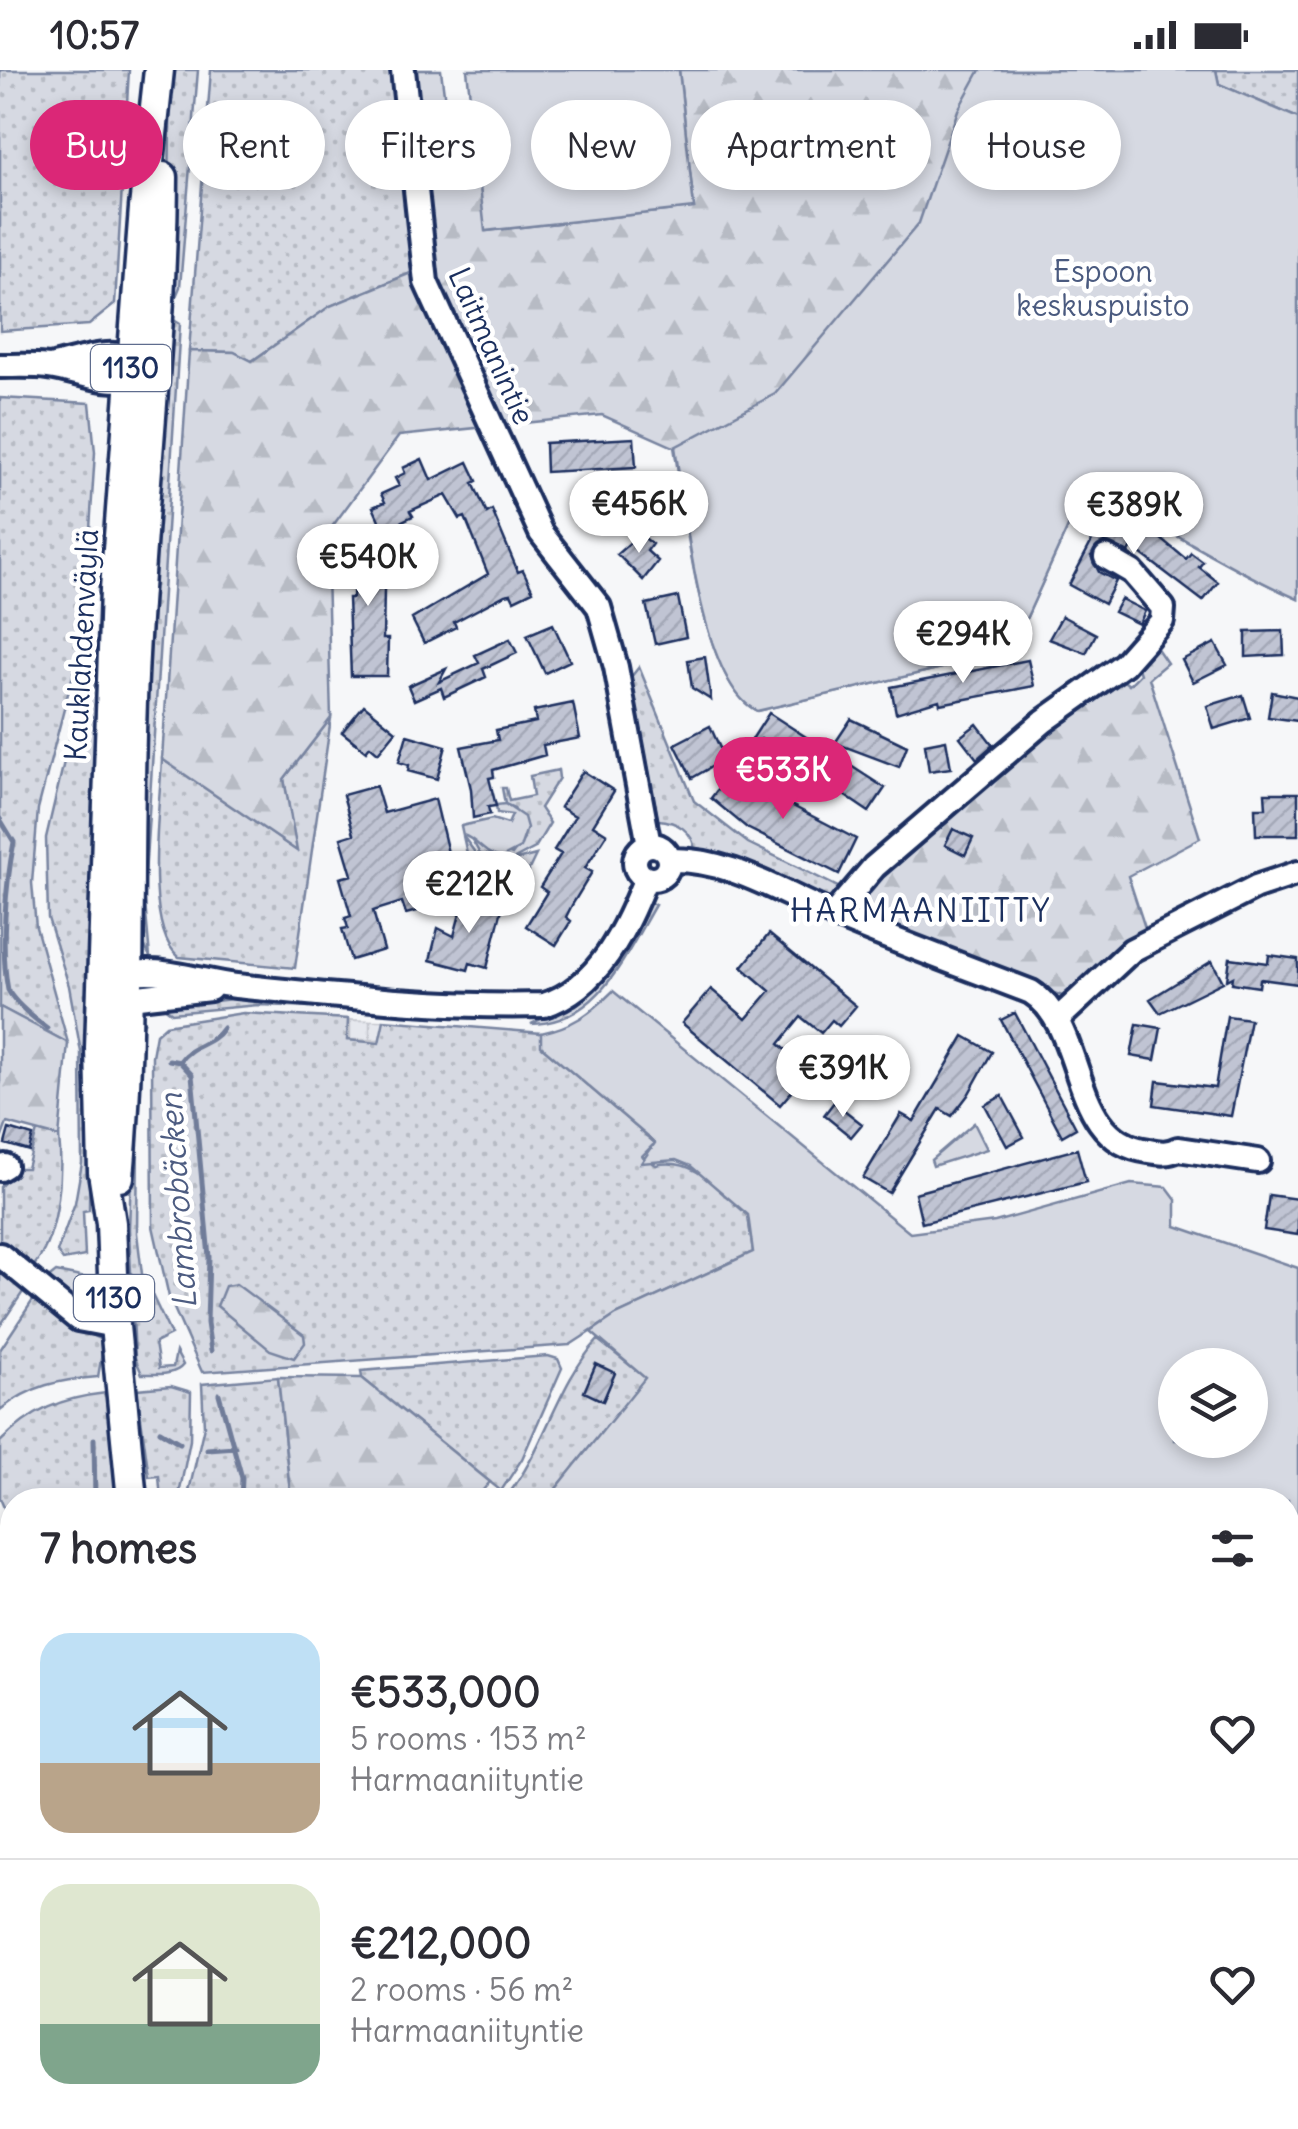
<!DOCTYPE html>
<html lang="en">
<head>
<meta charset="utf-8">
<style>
  :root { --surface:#fff; --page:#f7f7f7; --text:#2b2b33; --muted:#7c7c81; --line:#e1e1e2; --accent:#db2777 }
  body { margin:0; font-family:Delius,sans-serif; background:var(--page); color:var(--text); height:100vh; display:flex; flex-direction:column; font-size:38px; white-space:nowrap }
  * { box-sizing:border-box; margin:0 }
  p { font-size:32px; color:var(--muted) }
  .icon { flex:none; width:55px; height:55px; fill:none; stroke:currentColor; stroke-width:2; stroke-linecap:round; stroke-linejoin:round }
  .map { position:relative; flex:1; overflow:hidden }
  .sheet { position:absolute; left:0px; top:1418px; width:1300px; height:642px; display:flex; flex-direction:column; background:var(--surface); border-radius:40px 40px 0 0; box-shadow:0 5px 15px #0003 }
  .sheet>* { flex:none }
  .banner { position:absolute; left:30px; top:30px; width:1240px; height:90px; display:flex; gap:20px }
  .controls { position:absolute; left:1158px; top:1278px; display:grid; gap:20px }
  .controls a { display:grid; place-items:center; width:110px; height:110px; border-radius:50%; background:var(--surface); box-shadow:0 5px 15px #0003; font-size:50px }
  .price { position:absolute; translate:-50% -85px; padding:0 22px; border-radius:35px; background:#fff; color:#222; font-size:32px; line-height:65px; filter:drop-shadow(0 2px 5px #0008) }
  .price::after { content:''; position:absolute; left:50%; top:60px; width:30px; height:22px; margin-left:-15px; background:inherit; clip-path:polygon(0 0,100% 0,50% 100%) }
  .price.selected { background:var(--accent); color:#fff }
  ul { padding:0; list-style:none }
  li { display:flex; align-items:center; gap:30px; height:250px; padding:0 40px }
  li+li { border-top:2px solid var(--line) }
  li span { display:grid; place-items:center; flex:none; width:280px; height:200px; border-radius:30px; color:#555 }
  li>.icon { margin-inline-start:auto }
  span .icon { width:120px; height:120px; fill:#fffc; stroke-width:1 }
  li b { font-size:42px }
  h2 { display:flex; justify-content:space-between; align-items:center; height:120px; padding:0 40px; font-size:42px }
  .tag { padding:0 35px; border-radius:45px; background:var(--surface); box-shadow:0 5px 15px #0003; font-size:35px; line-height:90px }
  .tag.selected { background:var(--accent); color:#fff }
  .status { display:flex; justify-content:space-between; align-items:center; height:70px; padding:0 50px; background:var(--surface); direction:ltr }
  .status svg { height:28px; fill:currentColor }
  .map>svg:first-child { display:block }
</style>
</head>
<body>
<div class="status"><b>10:57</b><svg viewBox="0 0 49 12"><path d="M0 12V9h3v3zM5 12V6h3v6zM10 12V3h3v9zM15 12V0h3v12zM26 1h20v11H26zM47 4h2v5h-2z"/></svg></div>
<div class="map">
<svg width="1298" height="2059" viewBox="0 0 1298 2059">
  <defs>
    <pattern id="industrial-grid" width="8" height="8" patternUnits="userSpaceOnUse" patternTransform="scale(2.5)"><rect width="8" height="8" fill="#e6e8ee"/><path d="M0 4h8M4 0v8" fill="none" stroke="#c5c7ce"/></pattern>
    <pattern id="grass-dots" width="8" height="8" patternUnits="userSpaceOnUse" patternTransform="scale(2.5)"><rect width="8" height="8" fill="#d6d9e2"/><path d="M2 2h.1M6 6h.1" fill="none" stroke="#b7bbc4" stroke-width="1.8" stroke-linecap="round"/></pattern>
    <pattern id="forest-firs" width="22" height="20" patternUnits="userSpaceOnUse" patternTransform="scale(2.5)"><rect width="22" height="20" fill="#d6d9e2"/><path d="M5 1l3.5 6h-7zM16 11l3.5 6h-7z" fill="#b7bbc4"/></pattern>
    <pattern id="building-hatch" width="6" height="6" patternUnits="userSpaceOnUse" patternTransform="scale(2.5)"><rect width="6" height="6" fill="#c0c4d3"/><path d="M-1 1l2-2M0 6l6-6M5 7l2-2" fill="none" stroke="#a4a9b8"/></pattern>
  </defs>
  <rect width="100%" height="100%" fill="#f6f7f9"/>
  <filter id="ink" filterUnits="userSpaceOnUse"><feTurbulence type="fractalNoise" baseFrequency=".01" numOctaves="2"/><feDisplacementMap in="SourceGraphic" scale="20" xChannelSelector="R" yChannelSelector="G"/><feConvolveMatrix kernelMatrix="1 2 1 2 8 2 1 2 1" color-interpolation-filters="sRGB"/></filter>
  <g filter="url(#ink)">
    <!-- industrial -->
    <path fill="url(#industrial-grid)" d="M348 949 384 950 379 973 347 970Z"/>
    <!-- grass -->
    <path fill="url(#grass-dots)" stroke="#7884a0" stroke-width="2.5" d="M0 0H129L115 234 89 255 0 261Z
      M171 0H198L180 217 172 236 167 235Z
      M211 0H399L418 200 330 236 252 291 234 282 189 281Z
      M1216 0H1298V48L1218 14Z
      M169 247 180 254 144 822 150 887 140 866 144 602Z
      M0 328 90 333 95 382 83 566 38 739 32 813 36 857 68 973 0 937Z
      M639 597 694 731 748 773 842 819 838 826 819 829 739 791 695 781C693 761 677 751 658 750L631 607Z
      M88 604 98 607C91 785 91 962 89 1140L83 1141 85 1186 63 1190 57 1182 75 1133 82 1093 81 982 69 916 48 848 46 768 84 607Z
      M331 648 295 898 179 887C142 857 160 735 162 689L296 780 284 709Z
      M558 700 559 708 540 738 550 753 535 778 507 793 480 784 471 768 512 785 524 769 514 738 505 734 502 718H506L509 731 533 726 530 706Z
      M463 766 479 788 493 796 536 785 520 818 472 806Z
      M649 832 655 835C625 886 599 953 531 954L584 928 601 911Z
      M258 926 351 938 258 935 172 943 164 937Z
      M243 943 348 949 347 970 379 973 384 950 541 963 542 977 655 1073 642 1086 656 1095C695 1086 720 1121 748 1145L753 1182 616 1245 570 1275 202 1302 169 1227 153 1156 152 986 156 964 166 955Z
      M145 949 139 970 137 1163 142 1204 171 1265 155 1273 159 1298 173 1297 176 1282 183 1295C175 1306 155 1304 142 1304L135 1288 129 1159 136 967Z
      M37 1061 59 1067C63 1106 59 1171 30 1200L0 1180V1117L18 1098H27Z
      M0 1193 25 1219 0 1256Z
      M56 1202 86 1208 88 1230H97L96 1240 90 1245 46 1210Z
      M41 1227 70 1255 104 1271 98 1307C59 1310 31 1315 0 1340V1280L33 1230Z
      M598 1270 646 1308 547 1430H513L507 1426C545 1379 557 1314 598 1270Z
      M548 1286 558 1289 562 1298 522 1389 501 1421 362 1308 361 1301Z
      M278 1307 291 1430H187L204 1356 202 1314Z
      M171 1316 191 1322 190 1370 178 1430H161L159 1406 149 1407 137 1319Z
      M106 1323 118 1430H12V1457L0 1428V1372C32 1340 61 1328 106 1323Z
      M12 1520V1602L0 1593V1544Z
      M106 2048H227L230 2059H104Z
      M311 2048H452L454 2059H313Z"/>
    <!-- forest -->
    <path fill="url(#forest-firs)" stroke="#7884a0" stroke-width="2.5" d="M411 0H441L449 63 438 84 418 80Z
      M679 0H1216L1219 14 1298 48V529C1225 497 1158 453 1086 417L1011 582 757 641C700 613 685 438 674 377L602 345 399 366 326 465 331 648 284 709 297 781 162 689 189 281 234 282 252 291 330 236 431 195 421 112 479 108 486 161 694 138Z
      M1154 574 1167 593 1149 608 1200 768 1128 806 1146 861 1062 926 867 850 856 840 857 826 1106 610 1120 608 1129 615 1140 604 1136 592Z
      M0 937 68 973 59 1067 7 1053 0 1072Z
      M236 1214 304 1265 305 1273 294 1288 270 1280 217 1236 225 1216Z
      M278 1307 362 1308 490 1412 474 1430H291Z
      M1017 2048H1071L1069 2059H1013Z"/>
    <!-- park -->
    <path fill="#d6d9e2" stroke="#7884a0" stroke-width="2.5" fill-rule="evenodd" d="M467 0H679L694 138 485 161Z
      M980 0H1216L1219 14 1298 48V529C1225 497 1159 451 1086 417L1011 582 757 641C700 613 685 438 675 377L775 324 919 153 958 40Z
      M505 734 524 747 527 758 520 778 501 788C483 784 478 770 463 765L461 756 492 749 508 754 512 745 497 743 496 735Z
      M613 921 910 1163 995 1152 1131 1114 1167 1117 1176 1129V1156L1298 1198V1666L1288 1648V1430H547L645 1308 591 1262 616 1245 753 1182 748 1145 691 1096 676 1090 641 1093 655 1073 541 976V963C573 956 590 944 613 921ZM1175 1295H1250V1370H1175Z
      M974 1053 987 1079 933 1096 931 1090Z
      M1298 1863V2033L1288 2028V1899Z
      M472 2048H754L752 2059H473Z"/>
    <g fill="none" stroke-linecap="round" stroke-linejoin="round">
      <!-- stream -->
      <path stroke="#707c99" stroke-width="5" d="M0 749 14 772C6 813 0 880 8 920 15 934 35 949 47 958
        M169 990 180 992 192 1005 209 1187 207 1253 211 1281
        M180 991C192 974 211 976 223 958
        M219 1324 242 1408 241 1430
        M160 1361 180 1373
        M94 1369 95 1430
        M207 1379 235 1377
        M382 2048 384 2059
        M123 2058 131 2048"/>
    </g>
    <!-- building -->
    <path fill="url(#building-hatch)" stroke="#1b2f5e" stroke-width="2.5" d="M634 368 636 397 546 402 545 373Z
      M422 389 431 410 468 392 477 411 473 413 487 443 492 440 518 502 523 500 533 521 514 530 511 524 505 525 454 552 456 557 424 573 412 549 488 504 465 447 460 449 446 425 410 441 413 446 402 451 406 459 387 468 373 437 385 432 381 424 399 416 395 408 405 403 403 398Z
      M1097 438 1128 455 1132 448 1144 455 1186 489 1191 483 1203 492 1199 497 1218 512 1203 531 1132 477 1129 483 1105 472 1091 486 1099 502 1116 511 1104 534 1069 515 1093 469 1073 458 1080 445 1090 451Z
      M640 464 652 474 647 481 658 491 643 510 617 484Z
      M350 468 385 469 383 569H388L387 606H351L348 528H353L354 495H349Z
      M678 527 686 567 655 574 646 534Z
      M1121 529 1145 541 1139 554 1114 542Z
      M1062 546 1096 564 1086 583 1049 569Z
      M553 554 570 591 545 603 527 565Z
      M1283 561 1284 585 1246 587V562Z
      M510 569 517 583 483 599 486 607 444 627 441 618 414 630 408 616 446 599 439 612 479 593 475 585Z
      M1215 573 1227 595 1193 612 1182 590Z
      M705 587 711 630 692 618 688 590Z
      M1028 590 1034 616 940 634 939 630 896 643 891 617Z
      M1272 622 1298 627V651L1268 647Z
      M1243 625 1250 648 1214 659 1207 636Z
      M573 633 580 668 543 675 545 685 493 700 494 707 489 708 496 736 488 737 490 744 473 748 471 719 461 677 498 670 496 660 536 652 534 641Z
      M364 635 396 661 378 683 370 676 366 681 342 662Z
      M769 643 885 718 869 742 761 669 747 677Z
      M851 649 907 676 899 697 835 673Z
      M977 654 993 675 977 689 960 667Z
      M710 656 725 689 692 708 675 674Z
      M407 665 446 676 437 709 408 701 409 695 399 692Z
      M946 670 951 698 929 701 925 674Z
      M735 697 766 722 856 769 839 804 747 758 711 728Z
      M583 701 614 721 593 755 607 764 585 798 592 802 572 835 566 847 571 851 556 875 526 856 547 822 540 817 561 784 554 780 575 746 560 737Z
      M376 716 384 743 435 729 449 787 433 792 442 825 426 829 428 838 406 844 402 832 373 841 384 880 351 890 342 859 348 858 345 848 351 846 340 808 352 805 341 768 354 764 343 725Z
      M1265 723H1298V765H1256L1255 738H1266Z
      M953 759 973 768 965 785 945 775Z
      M465 825 503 835 487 898 470 893 468 900 430 890 438 858 454 866Z
      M769 864 856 936 839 956 832 950 821 963 801 947 779 974 810 1000 780 1035 682 953 711 919 746 949 770 921 742 897Z
      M1269 885 1298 889V914L1260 909 1259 917 1232 913 1233 907 1227 910 1230 888 1268 893Z
      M1212 891 1223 912 1160 943 1150 929Z
      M1015 943 1076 1058 1062 1066 1001 950Z
      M1227 946 1250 949 1231 1046 1154 1035 1157 1011 1215 1018Z
      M1137 954 1161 958 1155 990 1131 986Z
      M964 966 992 982 968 1025 952 1046 940 1039 889 1123 863 1108 901 1044 914 1051Z
      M1002 1026 1024 1067 1007 1076 985 1035Z
      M834 1032 862 1054 851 1067 824 1045Z
      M9 1059 33 1066 29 1081 5 1074Z
      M1077 1079 1086 1112 922 1153 915 1123Z
      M1269 1125 1298 1129V1165L1264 1160Z
      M596 1294 615 1303 603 1331 584 1322Z"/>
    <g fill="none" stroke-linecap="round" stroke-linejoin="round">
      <!-- minor casing -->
      <g stroke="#1b2f5e" stroke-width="30">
        <path id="minor" d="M403 0 426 212 541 463 599 537 616 597 649 775
          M0 296C16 296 33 295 49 297 81 301 111 319 144 304
          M54 296C86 288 118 276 147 295
          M635 792a17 17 0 1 1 34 0a17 17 0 1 1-34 0Z
          M670 790C733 789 779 823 836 846 900 873 966 897 1031 922 1088 958 1067 1072 1149 1081 1160 1083 1168 1084 1178 1079L1258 1091
          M833 845 874 797 1044 651 1124 594 1162 551 1163 538 1132 502 1106 487
          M115 908C150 892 199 912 236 916 337 926 443 938 544 935 600 917 625 859 646 808
          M114 921 129 928 210 919
          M1058 949 1132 880 1256 817 1298 803
          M0 1099 5 1096
          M0 1185 78 1249 115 1256
          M0 1813 12 1824
          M1265 2051 1282 2049 1298 2056
          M0 2055 7 2059
          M49 2059 54 2048
          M758 2059 760 2048"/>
      </g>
      <!-- major casing -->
      <g stroke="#1b2f5e" stroke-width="35">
        <path id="major" d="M119 1107C134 941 125 773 133 607 140 440 162 274 163 107
          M132 1430 115 1256 111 1153 103 1102 100 978 115 519 144 138 159 0
          M237 2048 240 2059"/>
      </g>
      <!-- minor -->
      <use href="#minor" stroke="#fff" stroke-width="22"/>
      <!-- major -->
      <use href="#major" stroke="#fff" stroke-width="28"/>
    </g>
  </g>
  <g text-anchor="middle" stroke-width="9" stroke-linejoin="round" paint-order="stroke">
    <!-- shield labels -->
    <g fill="#fff" stroke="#5f6d8e" stroke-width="2.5">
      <rect x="91" y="275" width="80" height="46" rx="8"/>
      <rect x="74" y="1205" width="80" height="46" rx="8"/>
    </g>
    <g font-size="28" font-weight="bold" fill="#1b2f5e">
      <text x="131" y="308">1130</text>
      <text x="114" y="1238">1130</text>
    </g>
    <!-- park labels -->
    <g font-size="30" fill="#4a5a7f" stroke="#fff">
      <text x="1103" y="212">Espoon<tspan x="1103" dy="34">keskuspuisto</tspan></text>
    </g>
    <!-- street labels -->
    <g font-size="30" fill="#1b2f5e" stroke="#fff">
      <text transform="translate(491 276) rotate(66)" y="10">Laitmanintie</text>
      <text transform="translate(82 575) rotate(-87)" y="10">Kauklahdenväylä</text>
    </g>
    <!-- neighbourhood labels -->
    <g font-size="32" letter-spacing="2.5" fill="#1b2f5e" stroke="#fff">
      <text x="921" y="852">HARMAANIITTY</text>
    </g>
    <!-- water labels -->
    <g font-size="32" font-style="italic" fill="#4d5c81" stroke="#fff">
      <text transform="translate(178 1131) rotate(-94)" y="11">Lambrobäcken</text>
    </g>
  </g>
</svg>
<div class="controls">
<a><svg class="icon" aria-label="layers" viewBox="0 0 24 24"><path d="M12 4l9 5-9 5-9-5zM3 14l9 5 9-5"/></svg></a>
</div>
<b class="price" style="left:639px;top:486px">€456K</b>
<b class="price" style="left:1134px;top:487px">€389K</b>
<b class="price" style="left:368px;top:539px">€540K</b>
<b class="price" style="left:963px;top:616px">€294K</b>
<b class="price selected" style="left:783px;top:752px">€533K</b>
<b class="price" style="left:469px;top:866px">€212K</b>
<b class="price" style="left:843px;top:1050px">€391K</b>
<div class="banner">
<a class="tag selected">Buy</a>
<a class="tag">Rent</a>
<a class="tag">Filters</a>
<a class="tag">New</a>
<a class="tag">Apartment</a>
<a class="tag">House</a>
</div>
<section class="sheet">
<h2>7 homes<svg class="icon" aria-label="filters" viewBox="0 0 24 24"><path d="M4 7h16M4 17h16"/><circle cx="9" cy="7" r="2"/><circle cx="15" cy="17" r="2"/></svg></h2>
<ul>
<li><span style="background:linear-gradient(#bfe0f5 65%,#b9a48a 0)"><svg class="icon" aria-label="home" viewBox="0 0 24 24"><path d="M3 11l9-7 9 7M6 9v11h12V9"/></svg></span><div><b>€533,000</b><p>5 rooms · 153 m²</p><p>Harmaaniityntie</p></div><svg class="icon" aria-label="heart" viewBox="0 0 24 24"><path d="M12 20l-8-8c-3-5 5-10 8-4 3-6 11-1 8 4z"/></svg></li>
<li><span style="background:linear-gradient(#dfe7d0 70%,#7fa58c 0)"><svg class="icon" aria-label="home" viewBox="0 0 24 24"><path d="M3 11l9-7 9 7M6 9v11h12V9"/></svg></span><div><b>€212,000</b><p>2 rooms · 56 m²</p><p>Harmaaniityntie</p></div><svg class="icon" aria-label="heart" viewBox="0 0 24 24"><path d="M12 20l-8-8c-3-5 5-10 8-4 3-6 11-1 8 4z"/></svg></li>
</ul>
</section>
</div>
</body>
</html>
